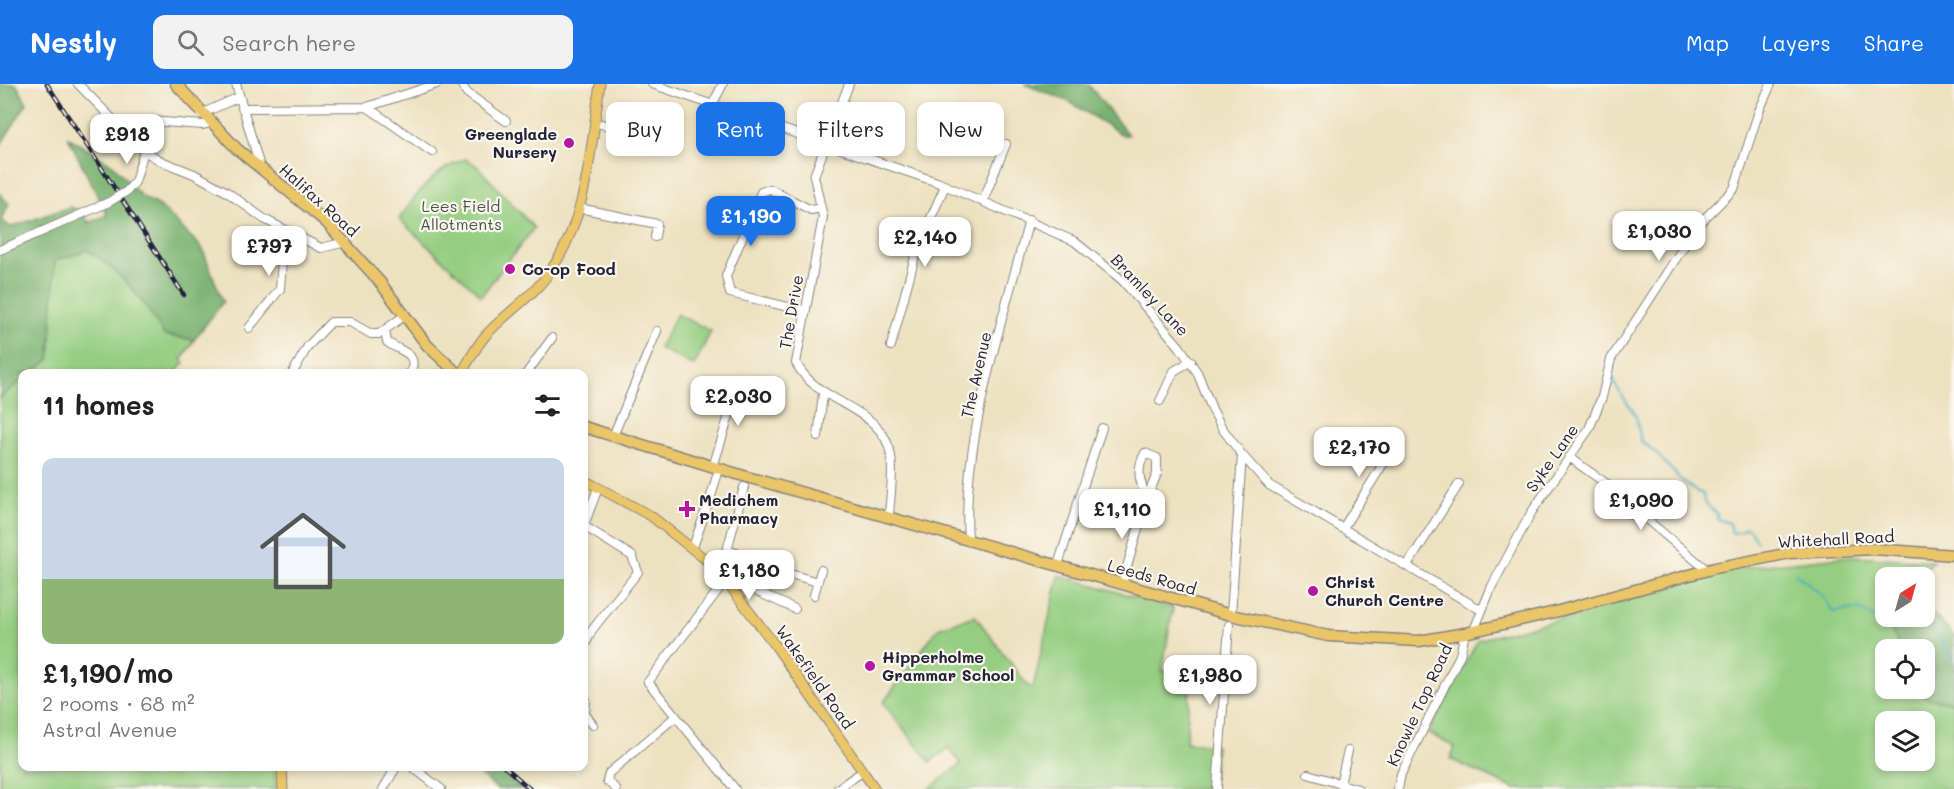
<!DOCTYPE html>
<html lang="en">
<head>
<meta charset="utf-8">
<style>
  :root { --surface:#fff; --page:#f2f2f2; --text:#222; --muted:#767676; --accent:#1a73e8 }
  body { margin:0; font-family:Mali,sans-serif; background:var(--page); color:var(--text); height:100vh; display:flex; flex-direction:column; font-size:22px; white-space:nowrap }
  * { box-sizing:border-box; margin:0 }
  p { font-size:20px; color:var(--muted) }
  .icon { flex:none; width:33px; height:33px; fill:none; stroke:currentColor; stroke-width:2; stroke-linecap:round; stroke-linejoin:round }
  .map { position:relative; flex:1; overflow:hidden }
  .panel { position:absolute; left:18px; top:285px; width:570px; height:402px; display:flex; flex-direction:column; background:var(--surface); border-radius:12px; box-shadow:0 3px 9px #0003 }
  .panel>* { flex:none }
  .banner { position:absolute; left:606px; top:18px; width:570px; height:54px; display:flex; gap:12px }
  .needle { width:39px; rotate:37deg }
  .buttons { position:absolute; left:1875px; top:483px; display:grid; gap:12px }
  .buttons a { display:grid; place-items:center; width:60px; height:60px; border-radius:12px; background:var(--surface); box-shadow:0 3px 9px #0003; font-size:30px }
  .price { position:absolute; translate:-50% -51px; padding:0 14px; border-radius:12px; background:#fff; color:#222; font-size:20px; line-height:39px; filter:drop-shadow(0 2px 3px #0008) }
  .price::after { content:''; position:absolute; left:50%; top:36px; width:18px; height:14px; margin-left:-9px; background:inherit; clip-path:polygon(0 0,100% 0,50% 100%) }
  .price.on { background:var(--accent); color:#fff }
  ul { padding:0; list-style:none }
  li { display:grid; align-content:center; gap:12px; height:318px; padding:0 24px }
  li span { display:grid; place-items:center; height:186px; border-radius:12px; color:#555 }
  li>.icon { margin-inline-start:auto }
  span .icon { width:108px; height:108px; fill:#fffc; stroke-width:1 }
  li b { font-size:26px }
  h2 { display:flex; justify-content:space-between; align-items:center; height:72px; padding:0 24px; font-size:26px }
  .tag { padding:0 21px; border-radius:12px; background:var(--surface); box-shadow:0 3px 9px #0003; font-size:21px; line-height:54px }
  .tag.on { background:var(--accent); color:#fff }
  header { display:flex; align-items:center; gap:36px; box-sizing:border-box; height:84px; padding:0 30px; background:var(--accent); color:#fff }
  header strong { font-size:28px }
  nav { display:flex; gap:33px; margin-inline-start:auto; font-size:21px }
  .search { width:420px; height:54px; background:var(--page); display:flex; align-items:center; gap:15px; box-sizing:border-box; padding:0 21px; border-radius:12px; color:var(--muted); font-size:22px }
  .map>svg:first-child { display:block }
</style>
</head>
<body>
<header>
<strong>Nestly</strong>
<div class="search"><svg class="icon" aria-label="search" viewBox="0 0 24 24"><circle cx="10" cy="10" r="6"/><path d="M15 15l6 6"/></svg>Search here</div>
<nav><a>Map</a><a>Layers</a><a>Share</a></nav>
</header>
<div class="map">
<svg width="1954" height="705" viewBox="0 0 1954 705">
  <rect width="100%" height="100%" fill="#fbf7ec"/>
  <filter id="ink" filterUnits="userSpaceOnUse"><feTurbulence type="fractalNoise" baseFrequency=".0167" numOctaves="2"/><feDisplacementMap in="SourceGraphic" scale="12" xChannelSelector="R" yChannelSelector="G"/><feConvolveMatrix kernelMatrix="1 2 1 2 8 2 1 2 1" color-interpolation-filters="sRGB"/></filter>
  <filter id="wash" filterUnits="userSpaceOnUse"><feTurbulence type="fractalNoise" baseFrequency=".008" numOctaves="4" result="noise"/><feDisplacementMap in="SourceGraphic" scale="24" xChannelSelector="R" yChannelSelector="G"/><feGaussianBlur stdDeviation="1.35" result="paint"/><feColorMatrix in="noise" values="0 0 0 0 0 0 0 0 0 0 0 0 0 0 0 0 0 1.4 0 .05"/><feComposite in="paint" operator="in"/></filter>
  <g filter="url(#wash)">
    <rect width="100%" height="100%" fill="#ece1c0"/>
    <!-- green -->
    <path fill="#95ce81" stroke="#5c785e" stroke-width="1.5" fill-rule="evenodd" d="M465 75 476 81 534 144 481 212 399 135C417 109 435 85 465 75Z
      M88 166C122 189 144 216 164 251L194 256 182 275 184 279 175 289 31 290 50 275 54 177Z
      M677 230 711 247 694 282 659 264Z
      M22 296V682L275 683 276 705H0V314Z
      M1851 472 1933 477 1919 493 1886 494V532L1906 533 1954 580V705H1515L1450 675 1455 663 1428 649 1478 556 1560 535 1738 484ZM1886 566H1924V604H1886ZM1886 638H1924V676H1886Z
      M1059 491 1173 524 1162 587 1191 589 1186 658 1216 662 1212 705H929L961 680 949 664 930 678 883 619 938 544 975 532 1028 602 1033 604Z"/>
    <!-- forest -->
    <path fill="#78b16f" stroke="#4d6a55" stroke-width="1.5" d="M0 0H16L27 19 0 62Z
      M1024 0H1088L1128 51H1123L1068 17Z
      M68 53 113 81 141 112 161 123 202 164 223 218 194 256 164 251C144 216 122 189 88 166L55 177 50 275 31 289 22 290V296L0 314V110L9 120 1 136 11 143 70 123 82 127 89 139 107 131Z
      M1925 521 1954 552V619L1927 614 1912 605 1924 604V566L1901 565 1890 544 1893 533 1924 532Z
      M470 683H498L522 705H497Z"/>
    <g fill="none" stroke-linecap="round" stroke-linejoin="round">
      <!-- stream -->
      <path stroke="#40a8c0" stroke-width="2" d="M1614 293V299L1636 332 1641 357C1665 372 1677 401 1703 410L1704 418 1717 430V435L1729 439 1732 449 1741 448 1745 444 1750 446 1757 458
        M1795 489 1824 513 1833 528 1858 525C1871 533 1896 548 1912 539 1915 537 1916 534 1919 533L1939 553 1954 576"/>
    </g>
  </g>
  <g filter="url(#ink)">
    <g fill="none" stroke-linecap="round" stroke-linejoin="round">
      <!-- minor casing -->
      <g stroke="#87827e" stroke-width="10">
        <path id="minor" d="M78 0 144 67 161 77 194 90 227 108 264 135 321 164 346 158
          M236 0 260 83
          M461 0 467 9 506 37
          M652 0 937 98 1074 157 1122 196 1179 262 1197 288 1212 325 1222 344 1242 371 1269 401 1481 526
          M849 0 814 92 823 133 796 279C818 322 884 322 891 372 894 391 890 413 889 432
          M712 21 723 0
          M367 23 432 68
          M242 24 367 23 437 0
          M201 30 239 13
          M595 39 634 46
          M133 56 150 37 203 41 210 39
          M127 107 135 98 144 67
          M983 117 1006 60
          M579 124 657 140 655 153
          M0 166 109 118
          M805 227 730 209 726 192 761 108 770 105 811 126 821 124
          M249 244 280 205 282 176 294 151
          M385 247 387 258C400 268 420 268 410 290
          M891 262 917 165 945 102
          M292 290 308 262 331 238H350L371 250H379L404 232
          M526 290 552 254
          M1160 317 1174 287 1191 277
          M613 352 657 247
          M818 353 823 309
          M1570 373C1585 386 1600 394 1616 407
          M713 383 740 296
          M1632 404 1622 418 1626 429 1645 434 1707 486
          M709 419 719 385
          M584 441 598 404
          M584 442 632 472 638 488 592 546 584 563
          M1343 444 1398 356
          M968 455C961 356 1004 233 1029 136
          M693 463 707 423
          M727 466 772 480 776 486 818 498
          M721 479 758 508 795 525
          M1058 481 1102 344
          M1407 482 1459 400
          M717 486 726 470 744 403
          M726 496 648 598 735 705
          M1122 500 1147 414 1157 390V374L1145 369C1136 385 1139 398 1147 414
          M814 511 821 486
          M1231 531 1242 371
          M1474 546 1492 502 1531 429 1589 345 1602 313 1611 275 1697 142 1734 105 1759 27 1771 0
          M584 613 586 616 585 630 593 641
          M411 682 441 705
          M1308 690 1358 705
          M1340 700 1348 667
          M383 705 397 682
          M616 705 607 697 609 689 675 633
          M837 705 862 688
          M1217 705 1229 541
          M1398 705 1401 690 1460 571 1465 549"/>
      </g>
      <!-- major casing -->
      <g stroke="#87827e" stroke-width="11">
        <path id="major" d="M461 290C469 277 476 262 486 251 507 228 534 212 551 186 588 133 591 61 600 0
          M584 396 651 432 715 483 775 561 875 705
          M282 682 283 705"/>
      </g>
      <!-- highway casing -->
      <g stroke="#87827e" stroke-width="13">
        <path id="highway" d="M176 0 237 65 326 138 379 197 427 261 458 290
          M584 343 747 393 1231 531 1328 552 1419 557 1465 549 1555 528 1715 484 1790 469 1874 465 1954 471"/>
      </g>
      <!-- minor -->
      <use href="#minor" stroke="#fff" stroke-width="8"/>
      <!-- major -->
      <use href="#major" stroke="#ebc669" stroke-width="9"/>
      <!-- highway -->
      <use href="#highway" stroke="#ebc669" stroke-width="10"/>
      <!-- rail casing -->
      <g stroke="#22223b" stroke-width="4.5">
        <path id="rail" d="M47 0 184 211
          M504 682 530 705"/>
      </g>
      <!-- rail -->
      <use href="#rail" stroke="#fbf7ec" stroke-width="2" stroke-dasharray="7" stroke-linecap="butt"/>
      <!-- minor-bridge casing -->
      <g stroke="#87827e" stroke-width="10" stroke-linecap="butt">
        <path id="minor-bridge" d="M109 118 127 107"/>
      </g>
      <!-- minor-bridge -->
      <use href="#minor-bridge" stroke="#fff" stroke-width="8"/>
    </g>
  </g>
  <!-- markers -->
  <g fill="#b5179e" stroke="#fbf7ec" stroke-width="2">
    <circle cx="569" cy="59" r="6"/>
    <circle cx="510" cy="185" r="6"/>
    <path d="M684 416h6v6h6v6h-6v6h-6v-6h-6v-6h6z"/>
    <circle cx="1313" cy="507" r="6"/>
    <circle cx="870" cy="582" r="6"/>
  </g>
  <g text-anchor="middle" stroke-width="4.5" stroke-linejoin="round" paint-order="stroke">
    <!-- poi labels -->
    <g font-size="16" font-weight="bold" fill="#22223b" stroke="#fbf7ec" text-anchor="start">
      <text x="557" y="56" text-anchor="end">Greenglade<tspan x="557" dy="18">Nursery</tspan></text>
      <text x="522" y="191">Co-op Food</text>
      <text x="699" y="422">Medichem<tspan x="699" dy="18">Pharmacy</tspan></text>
      <text x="1325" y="504">Christ<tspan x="1325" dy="18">Church Centre</tspan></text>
      <text x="882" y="579">Hipperholme<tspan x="882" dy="18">Grammar School</tspan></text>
    </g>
    <!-- street labels -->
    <g font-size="16" fill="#22223b" stroke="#fbf7ec">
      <text transform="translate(319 116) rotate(42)" y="6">Halifax Road</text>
      <text transform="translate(1150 211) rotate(47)" y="6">Bramley Lane</text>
      <text transform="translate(791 228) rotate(-80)" y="6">The Drive</text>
      <text transform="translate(976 291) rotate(-77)" y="6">The Avenue</text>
      <text transform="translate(1552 374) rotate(-55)" y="6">Syke Lane</text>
      <text transform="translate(1836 455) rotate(-3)" y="6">Whitehall Road</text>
      <text transform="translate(1152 493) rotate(16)" y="6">Leeds Road</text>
      <text transform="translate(815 593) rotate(55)" y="6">Wakefield Road</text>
      <text transform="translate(1419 621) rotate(-65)" y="6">Knowle Top Road</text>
    </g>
    <!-- park labels -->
    <g font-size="16" fill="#445650" stroke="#fbf7ec">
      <text x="461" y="128">Lees Field<tspan x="461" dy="18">Allotments</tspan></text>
    </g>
  </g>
</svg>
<div class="buttons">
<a><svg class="needle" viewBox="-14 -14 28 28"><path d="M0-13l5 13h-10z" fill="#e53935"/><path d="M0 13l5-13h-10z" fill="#767676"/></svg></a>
<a><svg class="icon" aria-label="locate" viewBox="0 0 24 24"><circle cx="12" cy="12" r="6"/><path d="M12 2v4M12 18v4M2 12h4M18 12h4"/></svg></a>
<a><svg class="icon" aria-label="layers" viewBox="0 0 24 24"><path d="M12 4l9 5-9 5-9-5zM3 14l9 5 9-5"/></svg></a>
</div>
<b class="price" style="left:127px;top:81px">£918</b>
<b class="price on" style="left:751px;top:163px">£1,190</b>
<b class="price" style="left:1659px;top:178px">£1,030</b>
<b class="price" style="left:925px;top:184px">£2,140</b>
<b class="price" style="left:269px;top:193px">£797</b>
<b class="price" style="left:738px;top:343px">£2,030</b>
<b class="price" style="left:1359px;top:394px">£2,170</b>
<b class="price" style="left:1641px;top:447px">£1,090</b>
<b class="price" style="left:1122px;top:456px">£1,110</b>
<b class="price" style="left:749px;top:517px">£1,180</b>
<b class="price" style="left:1210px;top:622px">£1,980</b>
<div class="banner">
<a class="tag">Buy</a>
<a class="tag on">Rent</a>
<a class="tag">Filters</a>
<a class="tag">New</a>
</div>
<section class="panel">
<h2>11 homes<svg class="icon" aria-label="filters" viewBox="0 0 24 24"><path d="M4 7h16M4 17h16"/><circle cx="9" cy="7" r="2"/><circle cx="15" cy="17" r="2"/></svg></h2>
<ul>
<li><span style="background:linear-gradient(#c9d6e8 65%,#8fb573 0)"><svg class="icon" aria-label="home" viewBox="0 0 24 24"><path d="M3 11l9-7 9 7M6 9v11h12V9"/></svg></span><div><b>£1,190/mo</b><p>2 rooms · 68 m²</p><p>Astral Avenue</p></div></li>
</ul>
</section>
</div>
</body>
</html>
